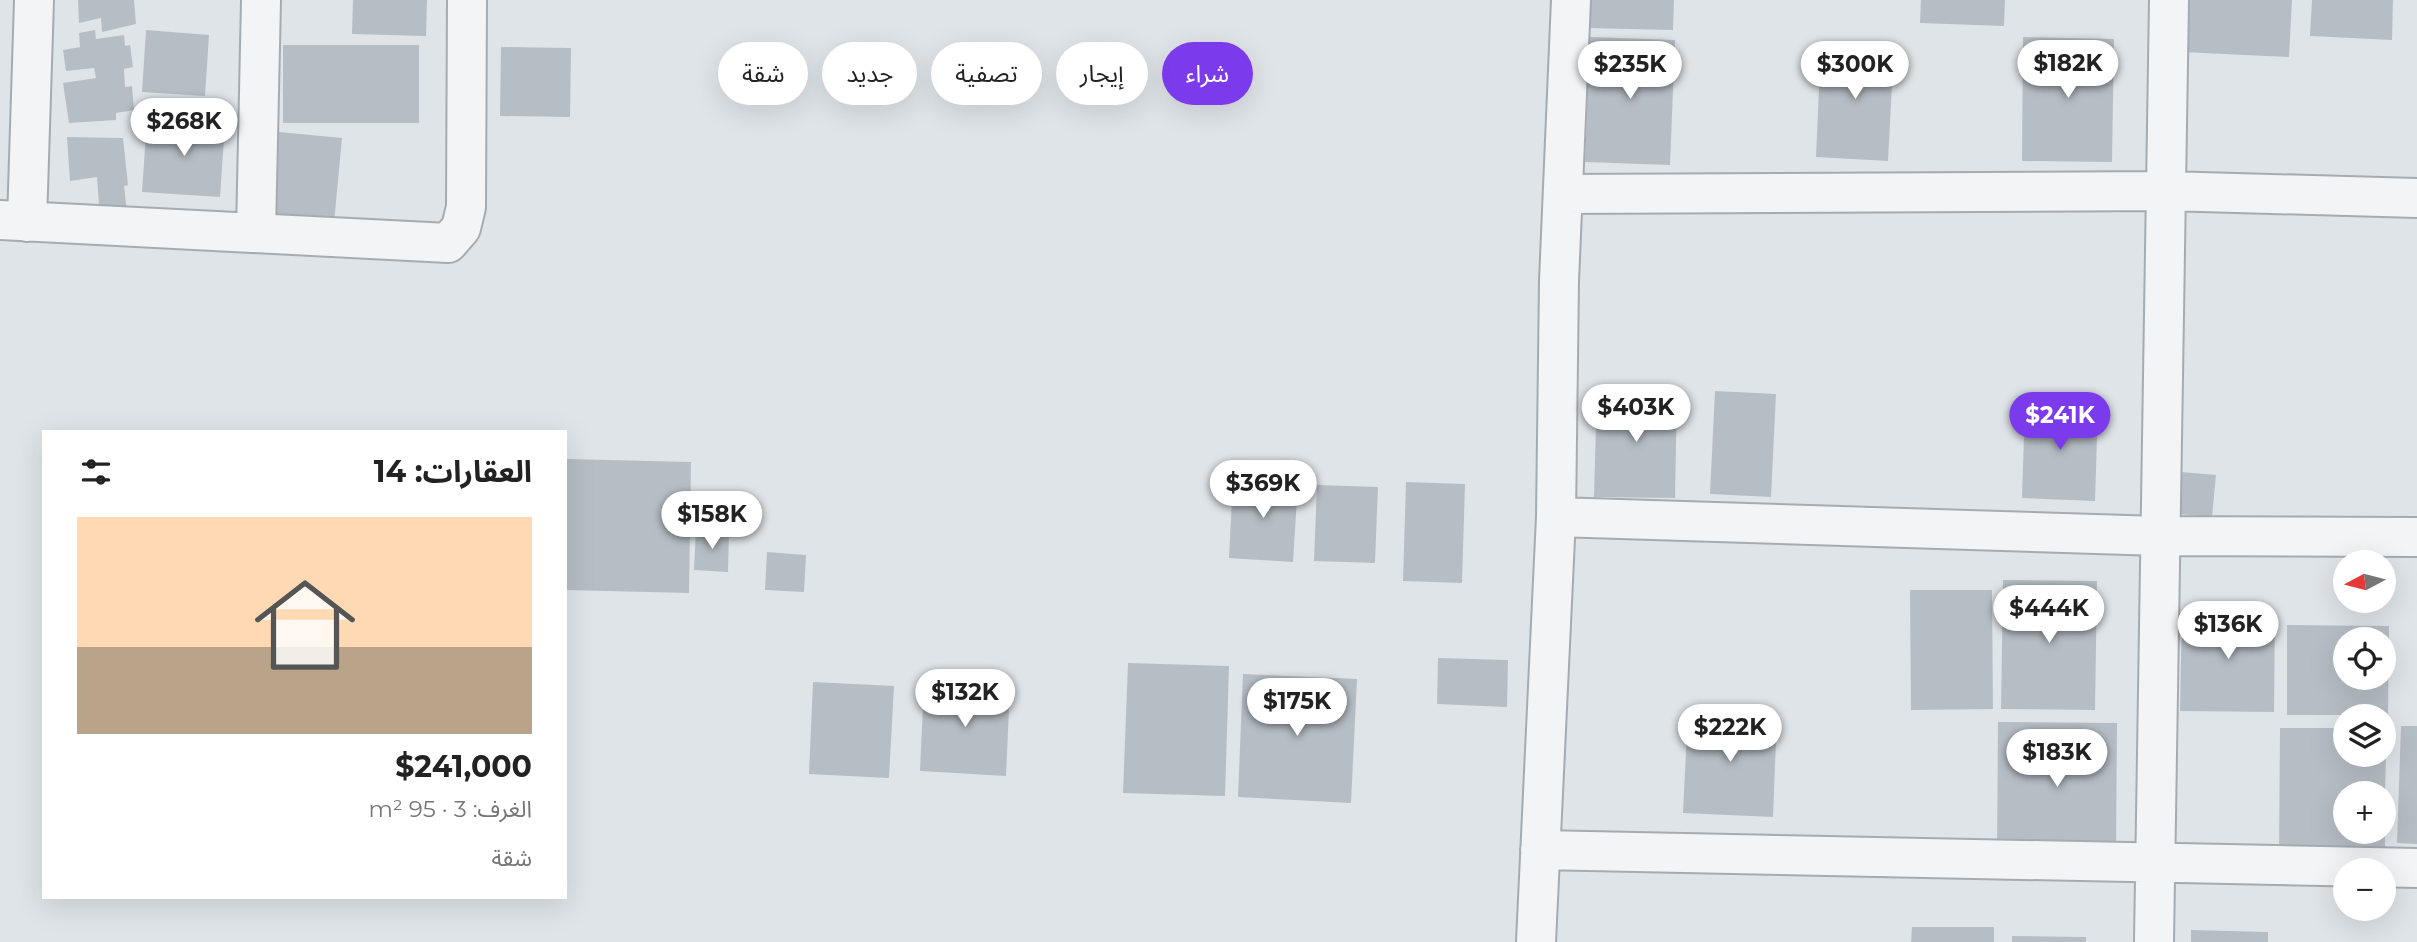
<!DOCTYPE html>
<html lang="ar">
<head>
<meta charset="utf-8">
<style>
  :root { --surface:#fff; --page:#f6f6f6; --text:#222; --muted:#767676; --accent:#7c3aed }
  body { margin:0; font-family:Montserrat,"Noto Sans Arabic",sans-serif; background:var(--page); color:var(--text); direction:rtl; height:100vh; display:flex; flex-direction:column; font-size:26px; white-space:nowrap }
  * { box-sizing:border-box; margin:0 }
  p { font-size:23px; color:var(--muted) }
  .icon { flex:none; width:38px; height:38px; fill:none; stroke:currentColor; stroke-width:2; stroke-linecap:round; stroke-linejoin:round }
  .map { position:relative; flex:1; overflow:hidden; direction:ltr }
  .sheet { position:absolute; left:42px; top:430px; width:525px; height:469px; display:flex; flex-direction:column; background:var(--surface); border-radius:0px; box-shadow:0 7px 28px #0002; direction:rtl }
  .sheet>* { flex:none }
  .hud { position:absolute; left:588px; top:42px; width:665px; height:63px; direction:rtl; display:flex; gap:14px }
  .needle { width:46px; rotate:263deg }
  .tools { position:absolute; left:2333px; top:550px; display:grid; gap:14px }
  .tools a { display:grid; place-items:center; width:63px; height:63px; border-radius:50%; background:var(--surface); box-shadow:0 7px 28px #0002; font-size:35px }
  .price { position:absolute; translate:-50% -60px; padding:0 16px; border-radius:24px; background:#fff; color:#222; font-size:23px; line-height:46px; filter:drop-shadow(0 2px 4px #0008) }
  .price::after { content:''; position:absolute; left:50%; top:42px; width:21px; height:16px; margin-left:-10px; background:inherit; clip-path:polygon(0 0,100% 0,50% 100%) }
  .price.active { background:var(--accent); color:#fff }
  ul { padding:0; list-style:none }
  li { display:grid; align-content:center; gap:14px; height:371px; padding:0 35px }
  li span { display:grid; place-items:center; height:217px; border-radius:0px; color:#555 }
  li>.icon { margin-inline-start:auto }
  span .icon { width:126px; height:126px; fill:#fffc; stroke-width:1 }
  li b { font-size:30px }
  h2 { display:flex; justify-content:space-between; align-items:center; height:84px; padding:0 35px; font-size:30px }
  .tag { padding:0 24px; border-radius:32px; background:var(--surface); box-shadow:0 7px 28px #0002; font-size:24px; line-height:63px }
  .tag.active { background:var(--accent); color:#fff }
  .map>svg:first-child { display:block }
</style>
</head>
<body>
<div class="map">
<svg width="2417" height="942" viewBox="0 0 2417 942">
  <rect width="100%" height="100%" fill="#dfe4e8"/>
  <!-- building -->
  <path fill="#b6bec5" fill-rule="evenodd" d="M78 0H134L136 24 102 32 101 18 79 23Z
    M353 0H427L426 36 352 34Z
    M1586 0H1674L1673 30 1586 28Z
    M1921 0H2005L2004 26 1920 23Z
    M2184 0H2292L2289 57 2182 52Z
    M2312 0H2393L2392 40 2310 36Z
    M95 30 96 39 124 35 125 46 130 45 133 67 124 69 125 87 132 86 134 110 116 113V120L69 123 63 83 96 78 94 68 66 71 63 50 80 47 79 33Z
    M146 30 209 35 205 96 142 92Z
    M1590 37 1675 40 1670 165 1585 162Z
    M2023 37 2114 39 2112 162 2022 161Z
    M1821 42 1894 45 1888 161 1816 157Z
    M283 45H419V123H283Z
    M501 47 571 48 570 117 500 116Z
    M147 119 225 124 220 197 142 192Z
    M279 132 342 138 334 223 271 217Z
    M67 137 123 138 128 185 124 186 127 212 100 218 97 177 70 181Z
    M1597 388 1677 391 1675 498 1594 497Z
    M1715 391 1776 394 1771 497 1710 494Z
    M2025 404 2098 406 2095 501 2022 498Z
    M567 459 691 462 689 593 565 590Z
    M2181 472 2216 475 2212 517 2177 514Z
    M1233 478 1298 482 1293 562 1229 558Z
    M1406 482 1465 484 1462 583 1403 581Z
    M1317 485 1378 487 1375 563 1314 561Z
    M696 529 729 531 728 572 694 570Z
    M767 552 806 555 804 592 765 590Z
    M2003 580 2097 581 2095 710 2001 709Z
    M1910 590H1992L1993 709 1911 710Z
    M2182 609 2275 611 2274 712 2180 711Z
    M2287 625 2389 626 2388 715H2287ZM2345 639H2384V677H2345Z
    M1438 658 1508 660 1507 707 1437 704Z
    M1128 663 1229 666 1225 796 1123 793Z
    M1243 674 1357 679 1351 803 1238 797Z
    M813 682 894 686 889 778 809 774Z
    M924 683 1010 687 1006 776 920 771Z
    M1688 710 1777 714 1773 817 1683 813Z
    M1998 722 2117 723 2116 856 1997 854Z
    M2401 726H2417V844L2397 843Z
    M2280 728H2345V754H2386L2385 793H2345V831H2385V858L2279 857Z
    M1912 927H1994V942H1911Z
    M2191 930 2268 932V942H2191Z
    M2012 936 2086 937V942H2012Z"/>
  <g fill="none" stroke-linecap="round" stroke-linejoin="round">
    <!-- minor casing -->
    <g stroke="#a4acb2" stroke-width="42">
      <path id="minor" d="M1563 194 2166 191 2417 198
        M0 220 448 243 461 228 466 207 467 0
        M27 222 34 0
        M256 232 261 0
        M1556 517 2159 536 2417 537
        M1540 850 2417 868
        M1536 942 1556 517 1559 281 1571 0
        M2154 942 2169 0"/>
    </g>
    <!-- minor -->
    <use href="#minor" stroke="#f2f4f6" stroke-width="38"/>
  </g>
</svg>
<div class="tools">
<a><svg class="needle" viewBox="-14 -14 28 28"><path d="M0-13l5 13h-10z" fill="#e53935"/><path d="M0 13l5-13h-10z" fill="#767676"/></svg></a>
<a><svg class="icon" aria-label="locate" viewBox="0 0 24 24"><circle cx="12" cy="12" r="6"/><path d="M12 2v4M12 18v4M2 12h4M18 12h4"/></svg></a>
<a><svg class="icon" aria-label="layers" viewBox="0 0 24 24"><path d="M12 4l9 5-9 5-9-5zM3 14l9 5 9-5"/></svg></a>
<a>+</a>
<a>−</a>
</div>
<b class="price" style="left:2068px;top:100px">$182K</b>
<b class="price" style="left:1630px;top:101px">$235K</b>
<b class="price" style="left:1855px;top:101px">$300K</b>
<b class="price" style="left:184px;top:158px">$268K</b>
<b class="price" style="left:1636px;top:444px">$403K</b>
<b class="price active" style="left:2060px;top:452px">$241K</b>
<b class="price" style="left:1263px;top:520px">$369K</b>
<b class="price" style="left:712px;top:551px">$158K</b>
<b class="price" style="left:2049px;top:645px">$444K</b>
<b class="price" style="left:2228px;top:661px">$136K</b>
<b class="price" style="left:965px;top:729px">$132K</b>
<b class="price" style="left:1297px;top:738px">$175K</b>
<b class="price" style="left:1730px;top:764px">$222K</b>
<b class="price" style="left:2057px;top:789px">$183K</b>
<div class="hud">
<a class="tag active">شراء</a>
<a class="tag">إيجار</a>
<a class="tag">تصفية</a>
<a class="tag">جديد</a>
<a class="tag">شقة</a>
</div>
<section class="sheet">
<h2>العقارات: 14<svg class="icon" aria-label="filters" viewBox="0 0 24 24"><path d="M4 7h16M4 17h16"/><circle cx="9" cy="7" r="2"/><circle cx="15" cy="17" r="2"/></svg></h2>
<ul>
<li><span style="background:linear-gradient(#ffd9b3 60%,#b9a48a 0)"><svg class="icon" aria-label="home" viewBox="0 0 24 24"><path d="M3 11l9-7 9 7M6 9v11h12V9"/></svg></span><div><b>$241,000</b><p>الغرف: 3 · 95 m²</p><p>شقة</p></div></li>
</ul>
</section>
</div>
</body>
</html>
